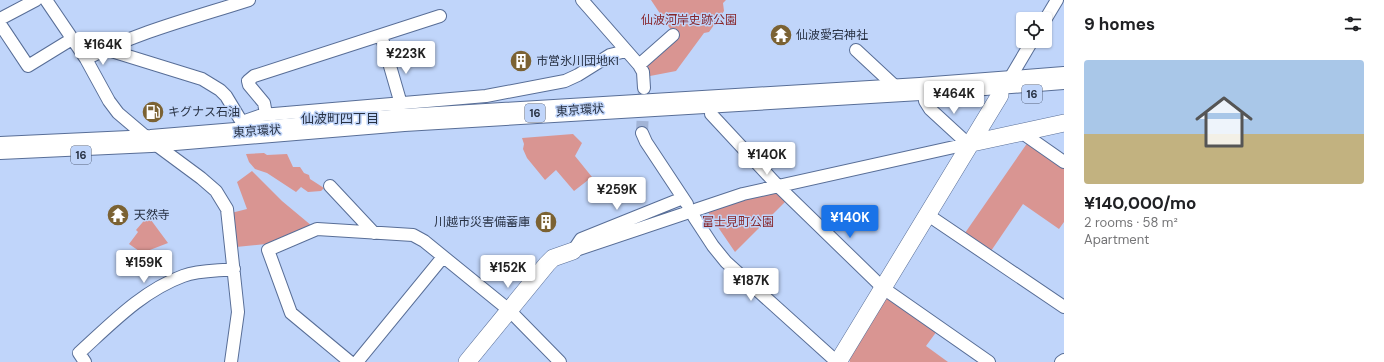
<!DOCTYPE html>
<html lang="en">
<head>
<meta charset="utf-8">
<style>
  :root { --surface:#fff; --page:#f6f6f6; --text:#202124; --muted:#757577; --line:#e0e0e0; --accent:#1a73e8 }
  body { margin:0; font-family:"DM Sans","Noto Sans JP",sans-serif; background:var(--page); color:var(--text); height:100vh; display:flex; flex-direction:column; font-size:15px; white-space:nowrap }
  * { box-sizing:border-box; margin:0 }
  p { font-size:13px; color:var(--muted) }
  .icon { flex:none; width:22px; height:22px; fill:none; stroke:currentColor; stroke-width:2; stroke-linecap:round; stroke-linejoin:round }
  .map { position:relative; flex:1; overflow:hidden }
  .details { display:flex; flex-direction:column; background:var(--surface); width:320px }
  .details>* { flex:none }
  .fabs { position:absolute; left:1016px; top:12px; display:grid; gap:8px }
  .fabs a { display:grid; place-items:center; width:36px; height:36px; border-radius:4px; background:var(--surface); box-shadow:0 1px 3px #0004; font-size:20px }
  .price { position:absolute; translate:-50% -34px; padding:0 9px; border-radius:4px; background:#fff; color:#222; font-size:13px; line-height:26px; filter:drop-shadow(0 1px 2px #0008) }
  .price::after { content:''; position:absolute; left:50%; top:24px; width:12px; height:9px; margin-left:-6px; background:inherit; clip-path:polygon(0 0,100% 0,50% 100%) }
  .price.current { background:var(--accent); color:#fff }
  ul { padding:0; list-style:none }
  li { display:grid; align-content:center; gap:8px; height:212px; padding:0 20px }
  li+li { border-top:1px solid var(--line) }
  li span { display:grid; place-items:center; height:124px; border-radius:4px; color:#555 }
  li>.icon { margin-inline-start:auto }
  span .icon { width:72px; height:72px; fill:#fffc; stroke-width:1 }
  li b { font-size:17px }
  h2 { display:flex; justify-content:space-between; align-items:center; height:48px; padding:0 20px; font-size:17px }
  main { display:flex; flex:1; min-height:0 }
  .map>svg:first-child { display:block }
</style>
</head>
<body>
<main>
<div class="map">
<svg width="1064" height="362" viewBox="0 0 1064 362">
  <rect width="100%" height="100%" fill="#c0d5fa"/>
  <!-- green -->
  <path fill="#d99592" d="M651 0H726L723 3 724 11 709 32 704 33 676 71 650 76 646 67 671 30Z
    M573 134 582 143 575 156 592 177 574 191 556 170 545 180 527 158 523 149 524 144 522 138Z
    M1028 142 1064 167V222L1059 229 1023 204 991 251 965 233Z
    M264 153 267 155 287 154 293 167H300L304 173 309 175 310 179 324 188 321 191 308 192 301 187 296 192 267 173 255 169 249 162 246 154Z
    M252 171 282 201 312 226 276 243 236 247 231 213 247 209 237 182Z
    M779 190 788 199 735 252 707 211Z
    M148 216 168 243 142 253 129 244 138 232 136 230Z
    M886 295 937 331 926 346 948 362H850L849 357Z"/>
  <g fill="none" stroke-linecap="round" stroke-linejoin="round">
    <!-- street-tunnel -->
    <path stroke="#a2b4d6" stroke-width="12" stroke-dasharray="12 6" stroke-linecap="butt" d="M642 133 644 88"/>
    <!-- street casing -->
    <g stroke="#586e97" stroke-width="14">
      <path id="street" d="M46 0 86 59 109 101 118 113 151 141 201 178 216 191 227 209 238 312 231 362
        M582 0 639 65 643 72 644 88
        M0 19 36 0
        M1045 20 1057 0
        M0 24 28 66 72 39
        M381 35 403 111
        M105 49 202 79 220 90 226 96 246 129
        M856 50 899 90
        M86 59C137 32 193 18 249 0
        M639 65 673 35
        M1006 85 1032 41
        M925 101 930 109 967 143
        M266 114 264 103 249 85 248 81 254 76 440 16
        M711 114 778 186 883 288 989 362
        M242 122 262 115 486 96 565 81 578 75 610 55 626 51
        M1021 132 1064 162
        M642 133 646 142 687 204
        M330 186 374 233
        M928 215 1064 307
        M694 217 713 246 726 262 837 362
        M573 251 743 194 972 143
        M573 251 581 239 683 198
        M85 362 79 353C111 324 142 291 183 276 199 270 217 271 234 269
        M350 362 291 313 268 250 317 229 413 235 424 241 509 310 560 362
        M357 362 443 257
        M1061 362 1064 360"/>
    </g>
    <!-- secondary casing -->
    <g stroke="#586e97" stroke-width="18">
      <path id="secondary" d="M972 143 1064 123
        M467 362 547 264 553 258 573 251
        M838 362 1000 95"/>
    </g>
    <!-- highway casing -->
    <g stroke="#586e97" stroke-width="24">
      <path id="highway" d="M0 148 151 141 404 120 920 89 1064 78"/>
    </g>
    <!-- street -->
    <use href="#street" stroke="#fff" stroke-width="12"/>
    <!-- secondary -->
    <use href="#secondary" stroke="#fff" stroke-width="17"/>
    <!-- highway -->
    <use href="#highway" stroke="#fff" stroke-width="22"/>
  </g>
  <!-- icons -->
  <defs>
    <g id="temple-disc" transform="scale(1.15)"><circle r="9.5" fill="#7b6233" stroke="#c0d5fa"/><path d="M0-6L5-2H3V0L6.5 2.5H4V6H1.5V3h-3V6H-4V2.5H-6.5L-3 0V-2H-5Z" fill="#fff"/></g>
    <g id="building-disc" transform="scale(1.15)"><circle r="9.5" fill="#7b6233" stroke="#c0d5fa"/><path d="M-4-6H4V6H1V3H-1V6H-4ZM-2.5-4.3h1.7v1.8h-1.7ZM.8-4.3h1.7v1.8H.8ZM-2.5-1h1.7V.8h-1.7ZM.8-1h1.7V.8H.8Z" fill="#fff"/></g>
    <g id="fuel-disc" transform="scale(1.15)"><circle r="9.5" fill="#7b6233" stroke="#c0d5fa"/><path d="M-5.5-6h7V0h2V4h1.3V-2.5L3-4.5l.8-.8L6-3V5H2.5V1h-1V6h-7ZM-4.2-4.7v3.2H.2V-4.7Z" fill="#fff"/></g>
  </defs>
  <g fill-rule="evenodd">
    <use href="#temple-disc" x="781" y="35"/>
    <use href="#building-disc" x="521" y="61"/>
    <use href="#fuel-disc" x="153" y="112"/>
    <use href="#temple-disc" x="118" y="215"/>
    <use href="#building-disc" x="546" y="222"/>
  </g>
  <g text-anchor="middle" stroke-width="3" stroke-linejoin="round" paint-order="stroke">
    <!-- shield labels -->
    <g fill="#c0d5fa" stroke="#56637b" stroke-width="1">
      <rect x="1022" y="85" width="20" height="18" rx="3"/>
      <rect x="525" y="104" width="20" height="18" rx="3"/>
      <rect x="71" y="146" width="20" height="18" rx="3"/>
    </g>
    <g font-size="11" font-weight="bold" fill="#283244">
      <text x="1032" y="98">16</text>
      <text x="535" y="117">16</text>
      <text x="81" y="159">16</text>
    </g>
    <!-- park labels -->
    <g font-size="12" fill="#86262b" stroke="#c0d5fa">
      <text x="689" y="24">仙波河岸史跡公園</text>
      <text x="738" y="226">富士見町公園</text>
    </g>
    <!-- poi labels -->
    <g font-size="12" fill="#283244" stroke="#c0d5fa" text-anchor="start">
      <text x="796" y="39">仙波愛宕神社</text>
      <text x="536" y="65">市営氷川団地K1</text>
      <text x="168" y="116">キグナス石油</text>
      <text x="134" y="219">天然寺</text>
      <text x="530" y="226" text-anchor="end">川越市災害備蓄庫</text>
    </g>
    <!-- street labels -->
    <g font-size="12" fill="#283244" stroke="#c0d5fa">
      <text transform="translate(580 110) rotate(-4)" y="4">東京環状</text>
      <text transform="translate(257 131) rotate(-4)" y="4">東京環状</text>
    </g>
    <!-- neighbourhood labels -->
    <g font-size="13" fill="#283244" stroke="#c0d5fa">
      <text x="340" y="123">仙波町四丁目</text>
    </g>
  </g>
</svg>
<div class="fabs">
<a><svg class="icon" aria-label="locate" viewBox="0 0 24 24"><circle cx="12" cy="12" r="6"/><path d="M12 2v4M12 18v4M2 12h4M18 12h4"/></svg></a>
</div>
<b class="price" style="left:103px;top:66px">¥164K</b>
<b class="price" style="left:406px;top:75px">¥223K</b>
<b class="price" style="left:954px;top:115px">¥464K</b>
<b class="price" style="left:767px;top:176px">¥140K</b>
<b class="price" style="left:617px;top:211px">¥259K</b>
<b class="price current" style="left:850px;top:239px">¥140K</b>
<b class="price" style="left:144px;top:284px">¥159K</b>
<b class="price" style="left:508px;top:289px">¥152K</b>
<b class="price" style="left:751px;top:302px">¥187K</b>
</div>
<section class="details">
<h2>9 homes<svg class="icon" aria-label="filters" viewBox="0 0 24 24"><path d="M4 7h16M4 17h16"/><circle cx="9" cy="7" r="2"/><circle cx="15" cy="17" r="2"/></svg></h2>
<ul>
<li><span style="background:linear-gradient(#a9c7e8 60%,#c2b280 0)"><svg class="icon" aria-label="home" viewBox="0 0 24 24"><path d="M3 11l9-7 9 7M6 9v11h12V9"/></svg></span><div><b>¥140,000/mo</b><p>2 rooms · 58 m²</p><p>Apartment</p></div></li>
</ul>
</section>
</main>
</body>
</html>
